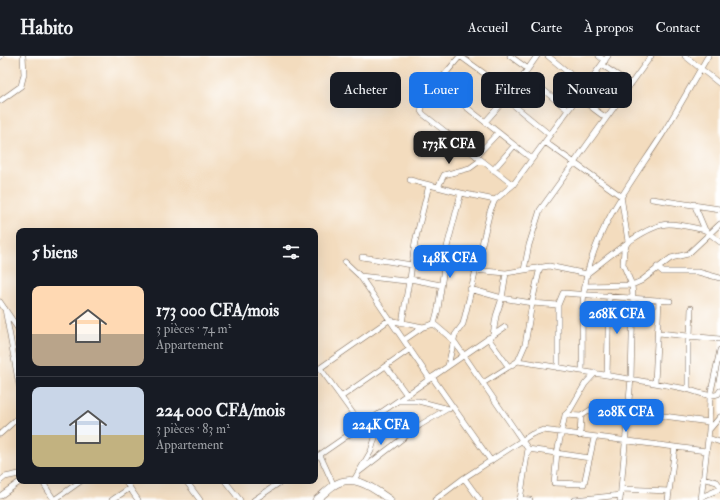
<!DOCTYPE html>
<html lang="fr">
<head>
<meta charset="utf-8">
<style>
  :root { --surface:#171b24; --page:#242831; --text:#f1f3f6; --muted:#9ea1a6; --line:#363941; --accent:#1a73e8 }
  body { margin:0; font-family:"IM FELL Double Pica",serif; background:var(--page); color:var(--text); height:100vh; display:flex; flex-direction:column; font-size:15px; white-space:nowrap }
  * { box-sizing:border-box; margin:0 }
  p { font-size:13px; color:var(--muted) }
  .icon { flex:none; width:22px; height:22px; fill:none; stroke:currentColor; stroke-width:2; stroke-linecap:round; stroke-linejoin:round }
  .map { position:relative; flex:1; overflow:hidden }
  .panel { position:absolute; left:16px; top:172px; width:302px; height:256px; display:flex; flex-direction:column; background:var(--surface); border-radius:8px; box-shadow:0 4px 16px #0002 }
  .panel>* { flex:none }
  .banner { position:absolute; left:330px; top:16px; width:330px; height:36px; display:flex; gap:8px }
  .price { position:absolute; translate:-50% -34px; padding:0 9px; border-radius:8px; background:var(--accent); color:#fff; font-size:13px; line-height:26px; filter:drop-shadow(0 1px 2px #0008) }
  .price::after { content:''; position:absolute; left:50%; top:24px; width:12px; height:9px; margin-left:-6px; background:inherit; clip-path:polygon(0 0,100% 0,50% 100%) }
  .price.active { background:#222; color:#fff }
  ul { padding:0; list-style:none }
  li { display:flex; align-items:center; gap:12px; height:100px; padding:0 16px }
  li+li { border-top:1px solid var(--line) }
  li span { display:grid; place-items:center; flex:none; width:112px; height:80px; border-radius:8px; color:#555 }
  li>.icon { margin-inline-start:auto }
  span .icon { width:48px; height:48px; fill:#fffc; stroke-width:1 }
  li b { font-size:17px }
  h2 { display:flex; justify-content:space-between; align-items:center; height:48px; padding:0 16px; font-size:17px }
  .chip { padding:0 14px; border-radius:8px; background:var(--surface); box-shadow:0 4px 16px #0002; font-size:14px; line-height:36px }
  .chip.active { background:var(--accent); color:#fff }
  header { display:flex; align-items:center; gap:24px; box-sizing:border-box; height:56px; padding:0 20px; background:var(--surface); border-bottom:1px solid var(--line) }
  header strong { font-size:19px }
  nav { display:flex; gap:22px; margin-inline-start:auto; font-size:14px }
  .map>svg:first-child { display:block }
</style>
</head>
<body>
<header>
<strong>Habito</strong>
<nav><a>Accueil</a><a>Carte</a><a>À propos</a><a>Contact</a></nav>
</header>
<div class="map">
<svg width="720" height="444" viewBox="0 0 720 444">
  <rect width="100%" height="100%" fill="#fff"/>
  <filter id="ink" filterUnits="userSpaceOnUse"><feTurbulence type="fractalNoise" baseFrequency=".025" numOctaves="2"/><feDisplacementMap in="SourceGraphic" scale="8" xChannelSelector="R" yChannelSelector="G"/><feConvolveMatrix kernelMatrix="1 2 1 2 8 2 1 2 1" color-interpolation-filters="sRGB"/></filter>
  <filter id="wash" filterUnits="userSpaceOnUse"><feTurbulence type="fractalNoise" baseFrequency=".012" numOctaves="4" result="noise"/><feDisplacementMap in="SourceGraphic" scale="16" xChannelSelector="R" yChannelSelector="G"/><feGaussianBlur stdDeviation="0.9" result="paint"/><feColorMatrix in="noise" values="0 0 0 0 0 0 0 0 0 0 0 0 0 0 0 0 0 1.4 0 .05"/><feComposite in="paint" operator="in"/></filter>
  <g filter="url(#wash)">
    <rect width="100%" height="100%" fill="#f3dcbe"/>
  </g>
  <g filter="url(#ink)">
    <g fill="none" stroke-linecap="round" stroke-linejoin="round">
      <!-- minor casing -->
      <g stroke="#7b6856" stroke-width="6">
        <path id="minor" d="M460 0 437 28 532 103
          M460 0 511 37
          M510 0 528 13
          M548 0 586 31
          M599 0 605 5
          M685 0 720 28
          M0 1 1 0
          M602 9 631 28
          M524 18 568 54
          M578 41 606 62
          M506 43 550 79
          M0 45 21 30 24 18 23 0
          M424 45 421 55 423 58 513 129
          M485 66 511 37 537 0
          M545 86 621 140 628 185 624 194 623 208 632 229 633 241 631 322 620 444
          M476 100 498 77
          M493 114 514 90
          M410 124 461 137 495 144
          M438 131 444 119 470 112 481 104
          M652 143 720 153
          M694 148 705 174 720 186
          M362 201 412 209
          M345 206 360 220 430 323
          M657 211 663 216H698L720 222
          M474 214 506 217 549 210 587 218
          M524 214 529 189 540 154 651 0
          M588 217C606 203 646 168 669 168 680 168 694 172 705 174
          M360 220 406 225 410 223 441 229
          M410 223 415 186 429 129
          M586 230 632 229 641 225 671 202 688 198 720 168
          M470 233 502 242 506 217
          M0 246 19 274
          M5 253 19 329
          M402 267 409 225
          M434 268 454 285 528 393 520 444
          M434 268 438 253 447 191 461 137
          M659 277 688 280
          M493 279 496 260 502 242 532 247 540 211
          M690 280 691 252
          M488 282 508 310
          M404 284 423 271 434 268
          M518 305C573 314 628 322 682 332 694 334 707 342 718 338L720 335
          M386 310 407 339
          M448 310 455 279 463 268 490 155 495 144 513 129 608 0
          M558 312V249L563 237 670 245
          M582 315C583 284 580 249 587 218 600 165 633 124 662 79 678 53 693 26 708 0
          M607 319 609 239
          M432 321 491 405
          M483 327 518 305 525 289 532 247 558 249
          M655 327 659 244
          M688 333V280L720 283
          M341 341 410 293
          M398 345H418L449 353
          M565 359 581 360 595 351 709 366
          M362 370 320 312 389 264 423 271
          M709 374 720 361
          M0 378 19 361
          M580 380 581 360
          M594 382 584 428 554 427 557 397 565 359 570 354 585 328 595 317
          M708 382 720 386
          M528 393 590 402
          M320 399 334 430
          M315 402 505 271
          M360 415 420 369 447 353
          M464 422 480 444
          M703 422 717 426 720 430
          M354 424 371 395 383 355
          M0 425 5 421 19 418
          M42 425 54 444
          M125 425 138 444
          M186 425 200 444
          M225 425 240 444
          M622 433 669 435
          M0 440 21 425
          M701 441 720 433
          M519 443 530 444
          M54 444 81 425
          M112 444 130 432
          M254 444 282 425
          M435 444 464 422 532 378 543 374 706 395
          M574 444 621 439
          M668 444 675 391
          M701 444 709 374 710 340 720 294"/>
      </g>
      <!-- tertiary casing -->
      <g stroke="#7b6856" stroke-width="8">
        <path id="tertiary" d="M316 444C322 440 327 434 333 430 353 416 373 432 390 444"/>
      </g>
      <!-- minor -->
      <use href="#minor" stroke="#fff" stroke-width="5"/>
      <!-- tertiary -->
      <use href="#tertiary" stroke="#fff" stroke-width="7"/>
    </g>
  </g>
</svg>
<b class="price active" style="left:449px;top:109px">173K CFA</b>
<b class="price" style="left:450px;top:223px">148K CFA</b>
<b class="price" style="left:617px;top:279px">268K CFA</b>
<b class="price" style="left:626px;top:377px">208K CFA</b>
<b class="price" style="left:381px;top:390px">224K CFA</b>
<div class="banner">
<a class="chip">Acheter</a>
<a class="chip active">Louer</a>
<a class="chip">Filtres</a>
<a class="chip">Nouveau</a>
</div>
<section class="panel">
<h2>5 biens<svg class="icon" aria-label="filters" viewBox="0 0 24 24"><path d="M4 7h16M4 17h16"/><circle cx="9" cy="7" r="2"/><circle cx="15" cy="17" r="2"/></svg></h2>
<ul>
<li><span style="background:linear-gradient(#ffd9b3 60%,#b9a48a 0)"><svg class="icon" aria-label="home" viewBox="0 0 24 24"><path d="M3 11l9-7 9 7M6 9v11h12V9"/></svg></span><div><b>173 000 CFA/mois</b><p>3 pièces · 74 m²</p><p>Appartement</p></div></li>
<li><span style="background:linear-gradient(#c9d6e8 60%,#c2b280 0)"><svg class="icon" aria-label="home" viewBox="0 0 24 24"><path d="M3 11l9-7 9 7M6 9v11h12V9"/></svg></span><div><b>224 000 CFA/mois</b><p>3 pièces · 83 m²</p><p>Appartement</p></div></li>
</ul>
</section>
</div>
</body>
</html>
